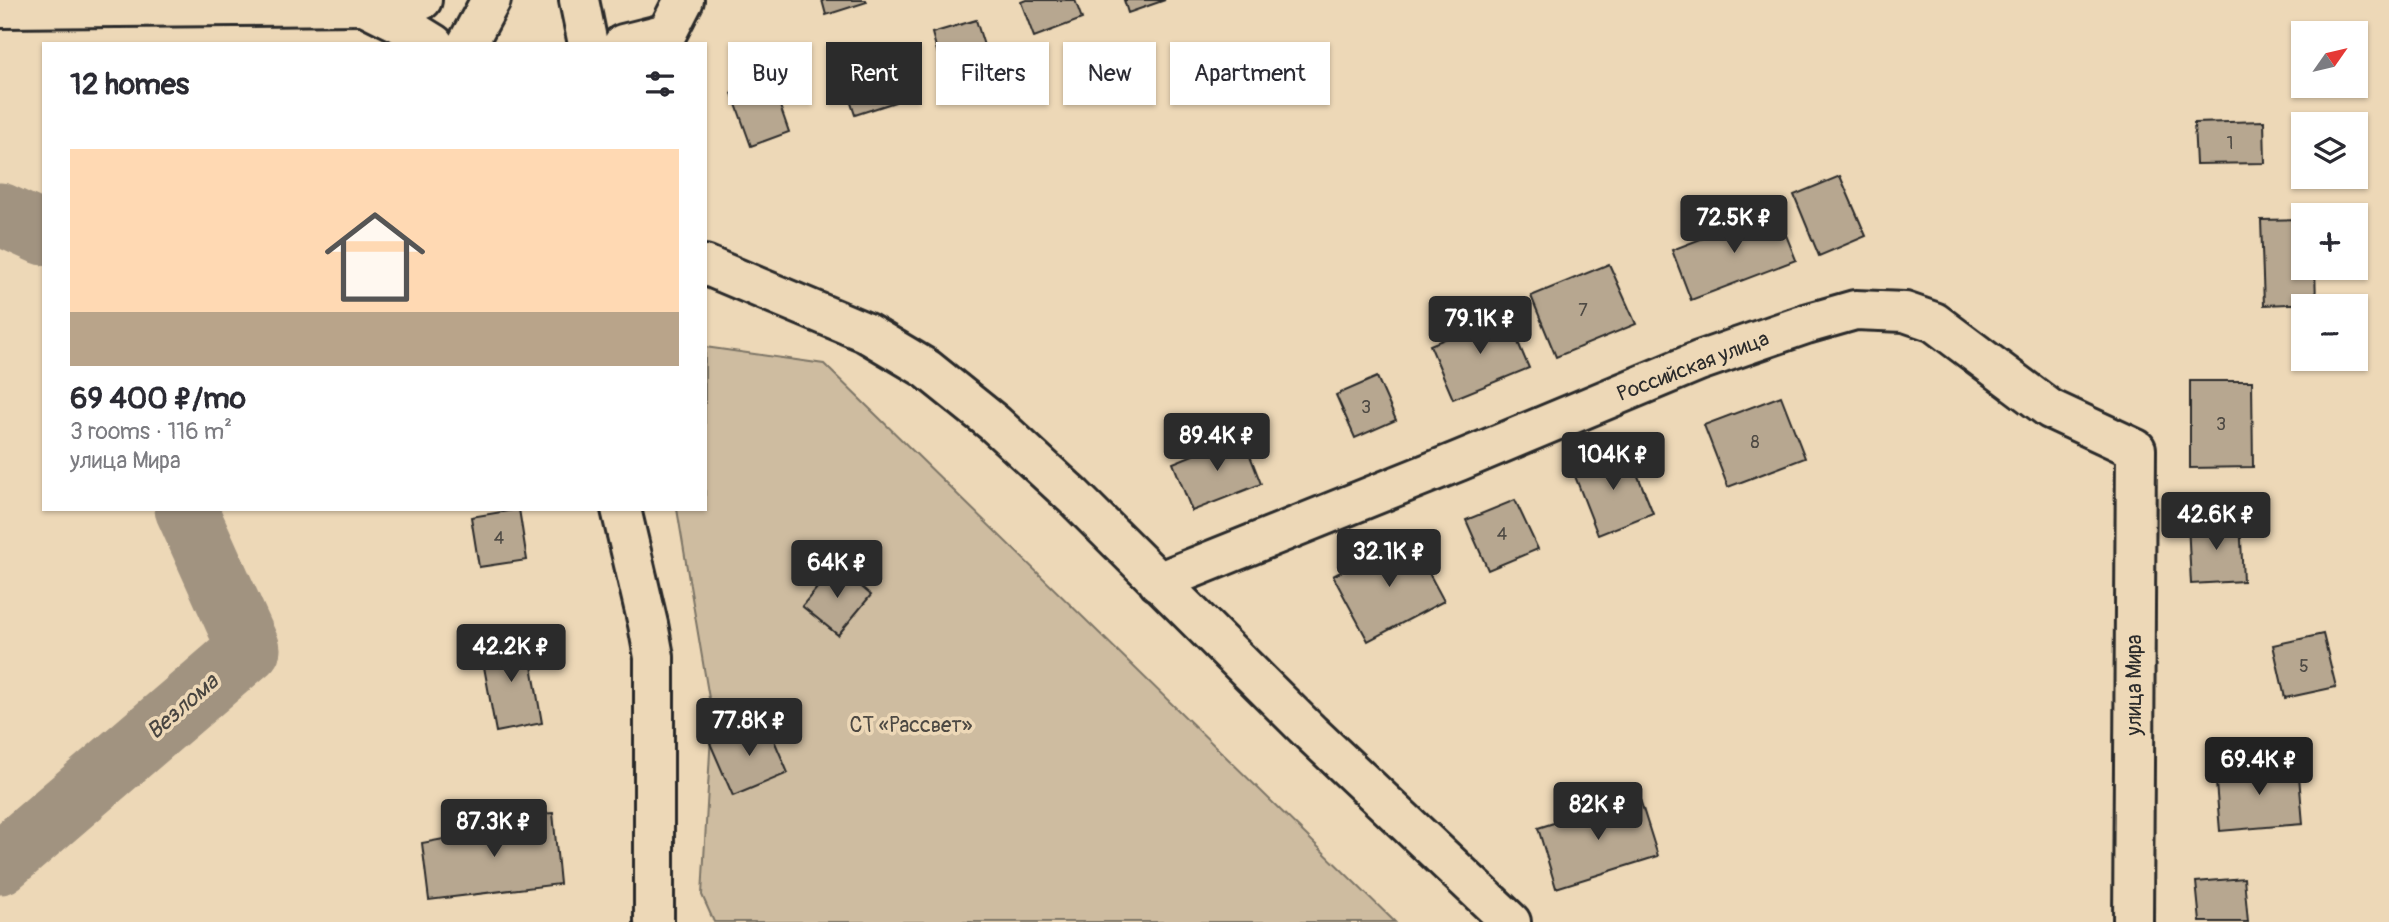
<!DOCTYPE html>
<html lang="en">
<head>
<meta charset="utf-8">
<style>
  :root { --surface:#fff; --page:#f7f7f7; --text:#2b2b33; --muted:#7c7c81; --accent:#2b2b2b }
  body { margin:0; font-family:Pangolin,sans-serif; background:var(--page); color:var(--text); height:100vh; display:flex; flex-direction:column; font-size:26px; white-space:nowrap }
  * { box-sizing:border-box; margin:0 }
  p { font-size:23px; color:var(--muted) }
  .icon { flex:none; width:38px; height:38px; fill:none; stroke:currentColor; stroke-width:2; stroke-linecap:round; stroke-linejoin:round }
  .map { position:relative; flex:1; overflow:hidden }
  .side { position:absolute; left:42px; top:42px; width:665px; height:469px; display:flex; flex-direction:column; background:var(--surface); border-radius:0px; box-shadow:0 2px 5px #0004 }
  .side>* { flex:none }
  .banner { position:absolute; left:728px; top:42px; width:665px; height:63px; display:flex; gap:14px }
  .needle { width:46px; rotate:56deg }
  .controls { position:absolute; left:2291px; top:21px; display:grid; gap:14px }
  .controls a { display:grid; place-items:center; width:77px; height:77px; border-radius:0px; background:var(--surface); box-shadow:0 2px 5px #0004; font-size:35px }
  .price { position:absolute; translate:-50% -60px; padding:0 16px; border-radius:7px; background:var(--accent); color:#fff; font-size:23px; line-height:46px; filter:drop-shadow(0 2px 4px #0008) }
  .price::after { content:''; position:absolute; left:50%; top:42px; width:21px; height:16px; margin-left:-10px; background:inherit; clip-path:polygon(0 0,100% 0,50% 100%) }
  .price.active { background:#222; color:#fff }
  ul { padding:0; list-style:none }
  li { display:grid; align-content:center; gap:14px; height:371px; padding:0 28px }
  li span { display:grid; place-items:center; height:217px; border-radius:0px; color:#555 }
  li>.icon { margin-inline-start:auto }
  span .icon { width:126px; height:126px; fill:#fffc; stroke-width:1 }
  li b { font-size:30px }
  h2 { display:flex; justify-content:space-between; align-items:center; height:84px; padding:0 28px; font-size:30px }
  .pill { padding:0 24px; border-radius:0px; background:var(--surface); box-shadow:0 2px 5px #0004; font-size:24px; line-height:63px }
  .pill.active { background:var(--accent); color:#fff }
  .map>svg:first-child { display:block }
</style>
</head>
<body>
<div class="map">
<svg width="2389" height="922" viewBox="0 0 2389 922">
  <rect width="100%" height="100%" fill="#edd8b7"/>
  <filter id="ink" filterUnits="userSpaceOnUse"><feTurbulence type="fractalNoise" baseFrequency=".0143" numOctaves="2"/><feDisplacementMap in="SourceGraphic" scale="14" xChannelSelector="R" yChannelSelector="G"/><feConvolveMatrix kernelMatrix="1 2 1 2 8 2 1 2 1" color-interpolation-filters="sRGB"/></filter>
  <g filter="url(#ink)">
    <!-- green -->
    <path fill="#cebca0" stroke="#7c7466" stroke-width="2" d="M705 347 824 364 1395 922H714L702 895 712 716 677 509H705Z"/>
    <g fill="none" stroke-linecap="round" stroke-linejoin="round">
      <!-- river -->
      <path stroke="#a19380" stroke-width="63" d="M0 214 44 234
        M0 863 249 649 186 509"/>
    </g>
    <!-- building -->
    <path fill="#b7a790" stroke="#2b2b2b" stroke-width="2" d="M822 0H866L867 2 826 15Z
      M1026 0H1075L1082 19 1034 37 1021 2Z
      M1124 0H1165L1128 13Z
      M976 20 987 55 942 69 932 33Z
      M878 50 895 102 855 115 838 64Z
      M771 80 789 132 751 146 732 93Z
      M2264 121 2265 163 2196 164 2194 123Z
      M1840 176 1866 236 1819 256 1794 195Z
      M1776 210 1796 260 1691 300 1672 250Z
      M2303 219V268H2315L2316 303 2264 305 2261 220Z
      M1609 264 1636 324 1556 357 1531 296Z
      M1506 314 1529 368 1453 399 1430 345Z
      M1377 377 1396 420 1355 438 1336 395Z
      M2190 381H2252L2253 467 2190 468Z
      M1781 396 1805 458 1728 487 1704 425Z
      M1242 435 1261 484 1192 511 1173 463Z
      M1627 449 1653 513 1598 535 1573 471Z
      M1515 500 1538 549 1488 570 1466 520Z
      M519 509 527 560 479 567 471 517Z
      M2240 519 2243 581 2191 584 2188 522Z
      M1409 536 1444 601 1368 641 1333 576Z
      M836 565 871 595 838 635 802 606Z
      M2323 634 2336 687 2285 698 2273 645Z
      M527 637 542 723 496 732 480 645Z
      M765 719 788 773 733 796 710 743Z
      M2298 764 2303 824 2220 831 2215 771Z
      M1639 796 1658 856 1556 888 1538 828Z
      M553 813 560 884 429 900 422 843 497 829 498 817Z
      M2244 878 2248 922H2200L2196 882Z"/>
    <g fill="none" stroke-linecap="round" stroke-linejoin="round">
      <!-- minor casing -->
      <g stroke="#2b2b2b" stroke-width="44">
        <path id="minor" d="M579 0 588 44
          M364 5 400 23 434 44
          M467 44 491 0
          M623 44 667 33 684 0
          M705 265 865 332 927 369 994 423 1074 497 1311 733 1511 922
          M621 509 648 624 654 657V922
          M1158 582 1459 461 1699 361 1806 324 1855 310 1905 312 1934 322 2050 409 2136 449 2133 922"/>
      </g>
      <!-- major casing -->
      <g stroke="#2b2b2b" stroke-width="44">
        <path id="major" d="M0 8 364 5 422 0"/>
      </g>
      <!-- minor -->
      <use href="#minor" stroke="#edd8b7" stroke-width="38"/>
      <!-- major -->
      <use href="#major" stroke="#edd8b7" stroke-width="38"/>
    </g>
  </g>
  <g text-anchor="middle" stroke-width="7" stroke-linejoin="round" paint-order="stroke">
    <!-- number labels -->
    <g font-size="18" fill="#4e4a44">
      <text x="2230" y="149">1</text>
      <text x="1583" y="316">7</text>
      <text x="1366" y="413">3</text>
      <text x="2221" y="430">3</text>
      <text x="1755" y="448">8</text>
      <text x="1502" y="540">4</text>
      <text x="499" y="544">4</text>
      <text x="2304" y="672">5</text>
    </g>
    <!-- street labels -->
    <g font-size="21" fill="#2b2b2b" stroke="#edd8b7">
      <text transform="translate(1693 366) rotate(-21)" y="7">Российская улица</text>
      <text transform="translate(2134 685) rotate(-90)" y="7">улица Мира</text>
    </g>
    <!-- park labels -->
    <g font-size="21" fill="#4c4842" stroke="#edd8b7">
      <text x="911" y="732">СТ «Рассвет»</text>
    </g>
    <!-- water labels -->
    <g font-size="23" font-style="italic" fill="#484540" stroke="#edd8b7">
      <text transform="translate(182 706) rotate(-41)" y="8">Везлома</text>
    </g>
  </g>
</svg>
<div class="controls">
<a><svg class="needle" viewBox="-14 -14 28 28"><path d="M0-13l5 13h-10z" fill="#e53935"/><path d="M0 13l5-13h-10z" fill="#7c7c81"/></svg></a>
<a><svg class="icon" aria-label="layers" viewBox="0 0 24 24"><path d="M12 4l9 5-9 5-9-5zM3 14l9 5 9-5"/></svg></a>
<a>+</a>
<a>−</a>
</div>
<b class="price" style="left:1734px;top:255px">72.5K ₽</b>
<b class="price" style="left:1480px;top:356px">79.1K ₽</b>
<b class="price" style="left:1217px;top:473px">89.4K ₽</b>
<b class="price" style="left:1613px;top:492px">104K ₽</b>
<b class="price" style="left:2216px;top:552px">42.6K ₽</b>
<b class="price" style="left:1389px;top:589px">32.1K ₽</b>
<b class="price" style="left:837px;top:600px">64K ₽</b>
<b class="price" style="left:511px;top:684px">42.2K ₽</b>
<b class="price" style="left:749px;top:758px">77.8K ₽</b>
<b class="price active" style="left:2259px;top:797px">69.4K ₽</b>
<b class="price" style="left:1598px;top:842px">82K ₽</b>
<b class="price" style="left:494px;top:859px">87.3K ₽</b>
<div class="banner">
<a class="pill">Buy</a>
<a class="pill active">Rent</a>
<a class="pill">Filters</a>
<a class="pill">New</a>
<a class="pill">Apartment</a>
</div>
<section class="side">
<h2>12 homes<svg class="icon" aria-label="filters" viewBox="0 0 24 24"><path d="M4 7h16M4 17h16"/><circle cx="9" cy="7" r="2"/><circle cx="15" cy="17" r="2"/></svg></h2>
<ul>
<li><span style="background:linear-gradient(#ffd9b3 75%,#b9a48a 0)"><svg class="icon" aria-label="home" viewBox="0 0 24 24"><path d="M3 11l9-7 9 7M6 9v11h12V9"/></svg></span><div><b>69 400 ₽/mo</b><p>3 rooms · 116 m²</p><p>улица Мира</p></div></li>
</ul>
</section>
</div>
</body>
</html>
